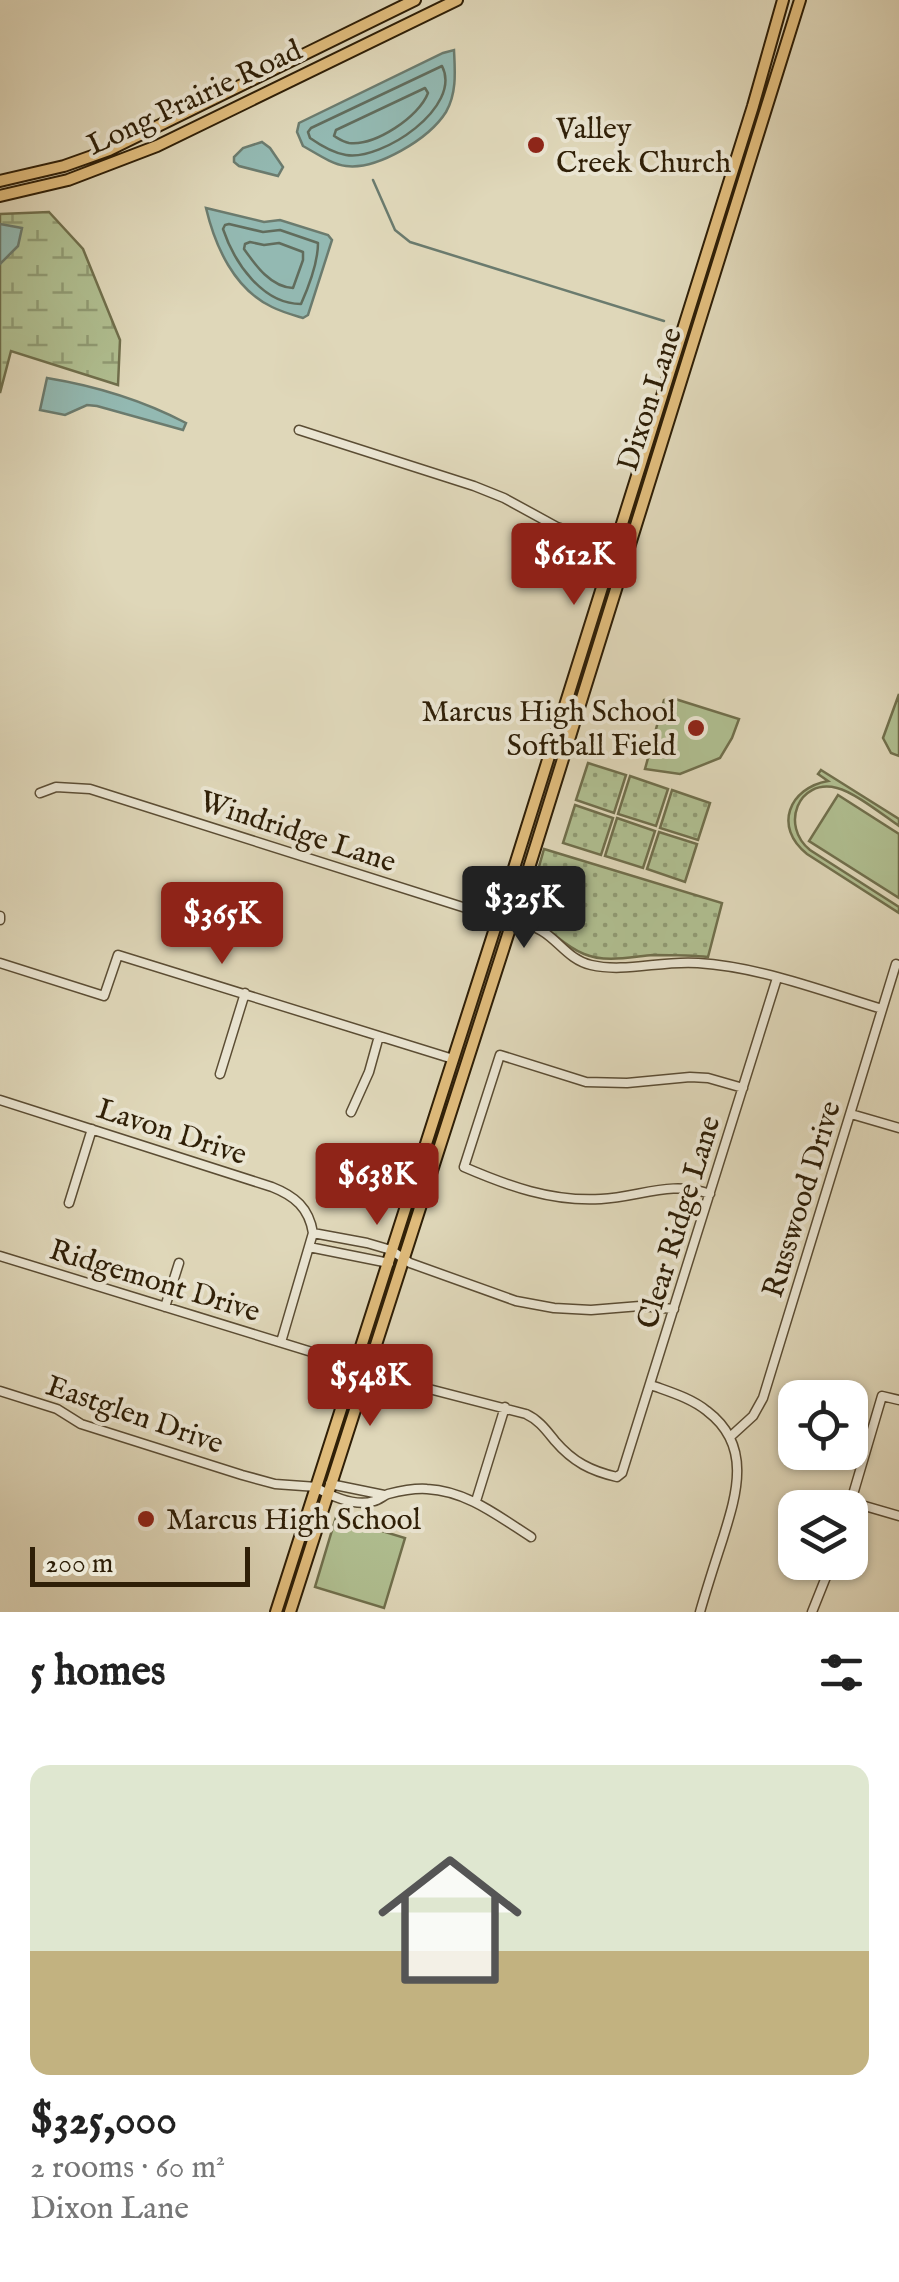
<!DOCTYPE html>
<html lang="en">
<head>
<meta charset="utf-8">
<style>
  :root { --surface:#fff; --page:#f2f2f2; --text:#222; --muted:#767676; --accent:#8f2418 }
  body { margin:0; font-family:"IM FELL English",serif; background:var(--page); color:var(--text); height:100vh; display:flex; flex-direction:column; font-size:38px; white-space:nowrap }
  * { box-sizing:border-box; margin:0 }
  p { font-size:32px; color:var(--muted) }
  .icon { flex:none; width:55px; height:55px; fill:none; stroke:currentColor; stroke-width:2; stroke-linecap:round; stroke-linejoin:round }
  .map { position:relative; height:1612px; overflow:hidden }
  .drawer { display:flex; flex-direction:column; background:var(--surface); flex:1 }
  .drawer>* { flex:none }
  .buttons { position:absolute; left:778px; top:1380px; display:grid; gap:20px }
  .buttons a { display:grid; place-items:center; width:90px; height:90px; border-radius:20px; background:var(--surface); box-shadow:0 2px 8px #0004; font-size:50px }
  .scale { position:absolute; left:30px; bottom:25px; width:220px; box-sizing:border-box; padding-left:10px; border:5px solid #2f1f07; border-top:0; font-size:28px; line-height:35px; white-space:nowrap; color:#2f1f07; -webkit-text-stroke:8px #eae5d2; paint-order:stroke }
  .price { position:absolute; translate:-50% -85px; padding:0 22px; border-radius:10px; background:var(--accent); color:#fff; font-size:32px; line-height:65px; filter:drop-shadow(0 2px 5px #0008) }
  .price::after { content:''; position:absolute; left:50%; top:60px; width:30px; height:22px; margin-left:-15px; background:inherit; clip-path:polygon(0 0,100% 0,50% 100%) }
  .price.selected { background:#222; color:#fff }
  ul { padding:0; list-style:none }
  li { display:grid; align-content:center; gap:20px; height:530px; padding:0 30px }
  li span { display:grid; place-items:center; height:310px; border-radius:20px; color:#555 }
  li>.icon { margin-inline-start:auto }
  span .icon { width:180px; height:180px; fill:#fffc; stroke-width:1 }
  li b { font-size:42px }
  h2 { display:flex; justify-content:space-between; align-items:center; height:120px; padding:0 30px; font-size:42px }
  .map>svg:first-child { display:block }
</style>
</head>
<body>
<div class="map">
<svg width="899" height="1612" viewBox="0 0 899 1612">
  <defs>
    <pattern id="green-dots" width="8" height="8" patternUnits="userSpaceOnUse" patternTransform="scale(2.5)"><rect width="8" height="8" fill="#b0bf91"/><path d="M2 2h.1M6 6h.1" fill="none" stroke="#909b74" stroke-width="1.8" stroke-linecap="round"/></pattern>
    <pattern id="wetland-marsh" width="20" height="14" patternUnits="userSpaceOnUse" patternTransform="scale(2.5)"><rect width="20" height="14" fill="#b0bf91"/><path d="M1 5h8M5 5V1M11 12h8M15 12V8" fill="none" stroke="#909b74"/></pattern>
  </defs>
  <rect width="100%" height="100%" fill="#dfd7b9"/>
  <filter id="stains"><feTurbulence type="fractalNoise" baseFrequency=".002" numOctaves="4"/><feColorMatrix values="0 0 0 0 .2 0 0 0 0 .09 0 0 0 0 .02 0 0 0 .5 -.17"/></filter>
  <radialGradient id="worn" r=".72"><stop offset=".6" stop-color="#630" stop-opacity="0"/><stop offset="1" stop-color="#630" stop-opacity=".3"/></radialGradient>
  <!-- green -->
  <path fill="url(#green-dots)" stroke="#706f4c" stroke-width="2.5" d="M588 763 626 775 614 813 576 800Z
    M630 776 668 789 656 826 618 814Z
    M672 790 710 803 698 840 660 828Z
    M575 805 613 818 601 855 563 843Z
    M617 818 655 831 643 868 605 856Z
    M659 832 697 844 685 882 647 869Z
    M544 849 722 903 708 957C690 955 671 955 653 955 630 957 606 963 584 954 561 945 548 925 525 916Z"/>
  <!-- wetland -->
  <path fill="url(#wetland-marsh)" stroke="#706f4c" stroke-width="2.5" d="M49 212 83 249 120 340 118 385 11 351 0 393V214Z"/>
  <!-- pitch -->
  <path fill="#b0bf91" stroke="#706f4c" stroke-width="2.5" d="M899 694V756L891 753 883 738Z
    M672 698 739 719 732 738 720 758 680 774 645 769 664 700Z
    M821 770 899 819V826C883 815 854 792 837 788 798 778 780 826 810 850L899 907V913L807 854C773 827 789 788 828 781L818 774Z
    M838 795 899 834V898L809 841Z
    M336 1517 405 1538 384 1608 315 1587Z"/>
  <!-- water -->
  <path fill="#93b9b2" stroke="#6b7b6e" stroke-width="2.5" d="M454 50C455 71 457 93 446 112 429 139 377 170 346 166 331 164 316 153 303 146L297 132 299 123 443 53Z
    M262 142 270 148 283 167 278 176 239 166 234 162V157L243 148Z
    M206 208 264 222 280 220 328 235 332 240 308 315 303 318C293 315 282 312 272 307 234 289 215 246 206 208Z
    M0 224 22 228 18 246 0 264Z
    M47 378C96 386 142 400 186 423L183 430 97 406 87 405 65 415 40 410Z"/>
  <g fill="none" stroke-linecap="round" stroke-linejoin="round">
    <!-- shore -->
    <path stroke="#616c5c" stroke-width="2.5" d="M442 66C463 107 382 161 346 155 333 153 320 145 310 138L308 132 311 128Z
      M425 88 428 93C419 117 375 146 349 143 343 142 339 139 334 136L336 130Z
      M229 224 263 232 280 230 318 243C318 263 309 286 301 304 262 304 234 262 223 229L225 225Z
      M250 242 264 245 279 243 303 252V260L293 288C271 287 256 266 244 249L245 244Z"/>
    <!-- stream -->
    <path stroke="#6b7b6e" stroke-width="2.5" d="M373 180 395 230 410 242 664 321"/>
    <!-- minor casing -->
    <g stroke="#5b4d34" stroke-width="11">
      <path id="minor" d="M299 430 474 486 504 498 557 527 615 546
        M40 793 56 787 90 789 491 916C508 922 525 921 542 931 559 941 569 960 591 965 625 973 662 960 698 963 761 967 822 991 882 1009
        M0 916V920
        M0 963 104 996 118 955 453 1059
        M220 1074 245 993
        M0 1100 272 1187C295 1196 309 1208 313 1233L281 1342
        M351 1112 369 1072 379 1036
        M851 1114 899 1128
        M710 1194C671 1180 640 1197 601 1199 552 1202 508 1186 464 1167L500 1055 586 1082 627 1083 690 1077 708 1078 743 1088
        M69 1203 92 1129
        M313 1233 367 1243 391 1250 410 1263 516 1301 554 1308 591 1310 640 1306 674 1309
        M309 1247 389 1263
        M0 1256 354 1365
        M165 1307 179 1263
        M402 1382 526 1414C539 1420 546 1430 555 1441 573 1462 591 1471 617 1477L622 1473 777 978
        M651 1385C670 1392 691 1398 707 1411 752 1445 737 1493 723 1538 715 1563 707 1587 700 1612
        M0 1391 57 1409 81 1424 242 1475 275 1484 317 1487
        M730 1437 753 1416 763 1398 896 964
        M330 1484 384 1495
        M315 1487C331 1496 356 1507 374 1501 379 1500 383 1496 388 1494 400 1491 414 1488 427 1489 467 1491 498 1516 531 1537
        M476 1501 505 1407
        M851 1502 899 1516
        M849 1508 882 1396 899 1400
        M812 1612 832 1562"/>
    </g>
    <!-- major casing -->
    <g stroke="#2f1f07" stroke-width="14">
      <path id="major" d="M0 181 64 166 109 150 415 0
        M0 196 68 180 157 146 457 0
        M276 1612 498 919 753 106 783 0
        M290 1612 513 919 800 0"/>
    </g>
    <!-- minor -->
    <use href="#minor" stroke="#eae5d2" stroke-width="8"/>
    <!-- major -->
    <use href="#major" stroke="#e0bc7c" stroke-width="10"/>
  </g>
  <!-- markers -->
  <g fill="#8f2418" stroke="#eae5d2" stroke-width="4">
    <circle cx="536" cy="145" r="10"/>
    <circle cx="696" cy="728" r="10"/>
    <circle cx="146" cy="1519" r="10"/>
  </g>
  <g text-anchor="middle" stroke-width="8" stroke-linejoin="round" paint-order="stroke">
    <!-- street labels -->
    <g font-size="30" fill="#2f1f07" stroke="#eae5d2">
      <text transform="translate(194 97) rotate(-25)" y="10">Long Prairie Road</text>
      <text transform="translate(649 399) rotate(-72)" y="10">Dixon Lane</text>
      <text transform="translate(298 831) rotate(18)" y="10">Windridge Lane</text>
      <text transform="translate(172 1131) rotate(18)" y="10">Lavon Drive</text>
      <text transform="translate(801 1199) rotate(-73)" y="10">Russwood Drive</text>
      <text transform="translate(678 1222) rotate(-73)" y="10">Clear Ridge Lane</text>
      <text transform="translate(155 1280) rotate(17)" y="10">Ridgemont Drive</text>
      <text transform="translate(135 1414) rotate(19)" y="10">Eastglen Drive</text>
    </g>
    <!-- poi labels -->
    <g font-size="30" fill="#2f1f07" stroke="#eae5d2" text-anchor="start">
      <text x="556" y="138">Valley<tspan x="556" dy="34">Creek Church</tspan></text>
      <text x="676" y="721" text-anchor="end">Marcus High School<tspan x="676" dy="34">Softball Field</tspan></text>
      <text x="166" y="1529">Marcus High School</text>
    </g>
  </g>
  <rect width="100%" height="100%" filter="url(#stains)"/>
  <rect width="100%" height="100%" fill="url(#worn)"/>
</svg>
<div class="buttons">
<a><svg class="icon" aria-label="locate" viewBox="0 0 24 24"><circle cx="12" cy="12" r="6"/><path d="M12 2v4M12 18v4M2 12h4M18 12h4"/></svg></a>
<a><svg class="icon" aria-label="layers" viewBox="0 0 24 24"><path d="M12 4l9 5-9 5-9-5zM3 14l9 5 9-5"/></svg></a>
</div>
<div class="scale">200 m</div>
<b class="price" style="left:574px;top:608px">$612K</b>
<b class="price selected" style="left:524px;top:951px">$325K</b>
<b class="price" style="left:222px;top:967px">$365K</b>
<b class="price" style="left:377px;top:1228px">$638K</b>
<b class="price" style="left:370px;top:1429px">$548K</b>
</div>
<section class="drawer">
<h2>5 homes<svg class="icon" aria-label="filters" viewBox="0 0 24 24"><path d="M4 7h16M4 17h16"/><circle cx="9" cy="7" r="2"/><circle cx="15" cy="17" r="2"/></svg></h2>
<ul>
<li><span style="background:linear-gradient(#dfe7d0 60%,#c2b280 0)"><svg class="icon" aria-label="home" viewBox="0 0 24 24"><path d="M3 11l9-7 9 7M6 9v11h12V9"/></svg></span><div><b>$325,000</b><p>2 rooms · 60 m²</p><p>Dixon Lane</p></div></li>
</ul>
</section>
</body>
</html>
